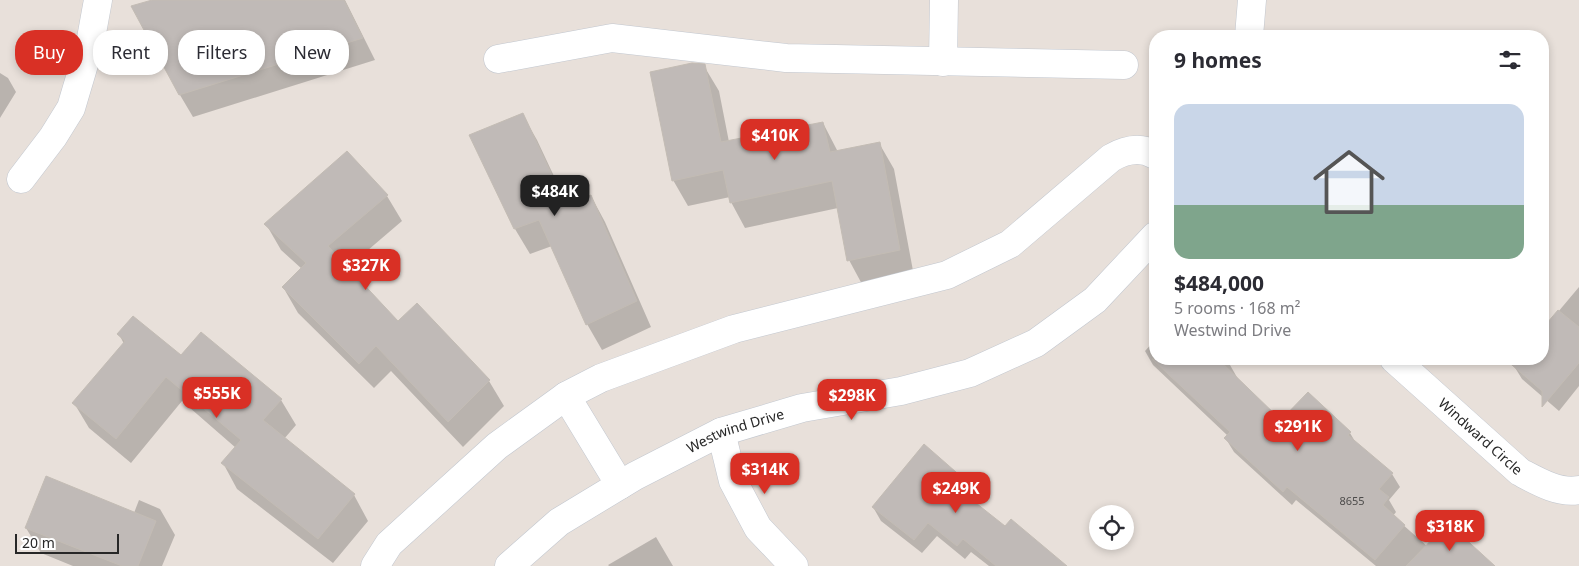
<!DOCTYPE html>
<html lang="en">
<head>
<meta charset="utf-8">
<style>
  :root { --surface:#fff; --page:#f7f7f7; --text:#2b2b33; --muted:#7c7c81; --accent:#d93025 }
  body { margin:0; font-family:"Noto Sans",sans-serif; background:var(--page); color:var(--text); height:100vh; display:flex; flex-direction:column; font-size:19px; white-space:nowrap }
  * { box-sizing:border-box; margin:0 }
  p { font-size:16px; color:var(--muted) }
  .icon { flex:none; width:28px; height:28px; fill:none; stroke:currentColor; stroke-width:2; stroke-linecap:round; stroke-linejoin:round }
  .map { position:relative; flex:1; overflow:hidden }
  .panel { position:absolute; left:1149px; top:30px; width:400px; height:335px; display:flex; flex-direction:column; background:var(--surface); border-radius:20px; box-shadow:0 2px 8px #0003 }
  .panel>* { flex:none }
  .hud { position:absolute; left:15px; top:30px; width:475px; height:45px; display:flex; gap:10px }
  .buttons { position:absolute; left:1089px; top:505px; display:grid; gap:10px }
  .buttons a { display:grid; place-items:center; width:45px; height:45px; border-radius:50%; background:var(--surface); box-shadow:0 2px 8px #0003; font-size:25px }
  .scale { position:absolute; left:15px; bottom:12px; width:104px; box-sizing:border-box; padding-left:5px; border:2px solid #272727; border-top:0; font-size:14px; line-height:18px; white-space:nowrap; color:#272727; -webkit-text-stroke:4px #fff; paint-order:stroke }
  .price { position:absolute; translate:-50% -42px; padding:0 11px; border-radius:10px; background:var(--accent); color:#fff; font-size:16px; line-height:32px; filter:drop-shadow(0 1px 2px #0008) }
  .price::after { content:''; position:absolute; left:50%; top:30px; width:15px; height:11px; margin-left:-8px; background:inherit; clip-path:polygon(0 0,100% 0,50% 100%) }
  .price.selected { background:#222; color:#fff }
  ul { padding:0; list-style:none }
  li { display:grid; align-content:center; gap:10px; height:265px; padding:0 25px }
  li span { display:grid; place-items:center; height:155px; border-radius:15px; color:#555 }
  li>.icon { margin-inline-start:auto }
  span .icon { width:90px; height:90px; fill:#fffc; stroke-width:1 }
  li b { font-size:21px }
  h2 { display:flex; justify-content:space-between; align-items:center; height:60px; padding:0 25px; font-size:21px }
  .chip { padding:0 18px; border-radius:20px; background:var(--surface); box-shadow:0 2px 8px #0003; font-size:18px; line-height:45px }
  .chip.selected { background:var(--accent); color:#fff }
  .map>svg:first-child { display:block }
</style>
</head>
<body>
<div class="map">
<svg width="1579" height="566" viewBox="0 0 1579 566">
  <rect width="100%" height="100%" fill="#e8e0da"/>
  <!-- shadow -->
  <path fill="#0003" d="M157 0H345L375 60 193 117 180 95Z
    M704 66 719 91 729 142 823 123 838 152 879 143 894 169 914 276 863 286 849 260 838 208 745 228 731 202 730 197 688 206 673 180Z
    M0 73 8 78 16 92 0 118Z
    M522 114 537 140 568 206 591 196 605 222 651 327 602 350 587 324 552 246 530 254 515 229 471 135Z
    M347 153 387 196 402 221 347 268 398 322 417 305 489 381 504 406 463 447 391 371 374 388 298 313 283 287 302 269 281 250 266 224Z
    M1579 287V386L1559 411 1522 379 1514 366 1520 359H1542V331Z
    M119 334 181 357 281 400 296 425 284 439 354 495 368 521 333 563 237 489 223 463 236 448 182 401 131 463 89 428 74 403 124 344Z
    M1155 340V359H1223L1230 365 1238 379 1281 422 1350 433 1356 443 1392 474 1400 487 1389 500 1396 512 1393 516 1427 546 1493 566H1376L1296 500 1292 505 1234 452 1226 439 1228 436 1153 365 1145 351Z
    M963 480 971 493 968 498 1005 527 1065 566H989L971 552 965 559 937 536 922 553 881 521 873 507Z
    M139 500 160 509 175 535 162 566H73L41 553 26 528 134 513Z
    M656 537 673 566H609L608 565Z"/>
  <!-- building -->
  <path fill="#c0bab7" stroke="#c3bcb4" d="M152 0H344L363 38 179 95 131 6Z
    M692 63 705 64 721 142 823 122 830 152 880 142 900 250 847 261 832 181 730 203 723 170 672 181 650 72Z
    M523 113 566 205 591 195 637 301 586 325 539 220 514 229 469 135Z
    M347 151 388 195 328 246 398 321 417 303 490 380 448 422 376 346 359 364 282 287 306 263 264 224Z
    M1558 310 1579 327V363L1542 407V391L1505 359H1542V329Z
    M133 316 181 355 201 332 282 399 263 420 355 494 318 539 221 463 241 440 166 377 116 439 72 403 125 341 117 334Z
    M1152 359H1218L1281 420 1308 392 1351 432 1348 435 1393 473 1379 489 1389 497 1383 505 1405 525 1375 560 1287 487 1283 492 1224 438 1230 432Z
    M924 444 964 479 957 488 1005 526 1011 519 1067 566H996L963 539 957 546 928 523 914 540 872 507Z
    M46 476 156 521 138 566H122L25 528Z
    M1448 523 1495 566H1406Z"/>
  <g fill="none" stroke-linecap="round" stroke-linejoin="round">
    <!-- minor casing -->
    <g stroke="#c2c7cf" stroke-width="29">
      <g id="minor">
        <path d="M1249 36 1252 0"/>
        <path d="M498 59 612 38 786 58 1124 65"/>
        <path d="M943 62 944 0"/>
        <path d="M21 179 53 137 71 108 90 44 98 0"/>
        <path id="s1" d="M1394 359 1520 472C1537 481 1559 494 1579 490"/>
        <path d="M721 432 733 481 758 528 794 566"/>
        <path d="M620 485 566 396 601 378 734 329 947 275 1010 244 1111 158C1125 150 1140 146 1155 155"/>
        <path d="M375 566 389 544 497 446 566 396"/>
        <path id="s2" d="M509 566 559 522 635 476 721 432 802 408 901 391 970 373 1036 343 1095 300 1155 236"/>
      </g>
    </g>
    <!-- minor -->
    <use href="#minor" stroke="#fff" stroke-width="28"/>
  </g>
  <g text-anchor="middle" stroke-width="4" stroke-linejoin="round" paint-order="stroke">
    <!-- number labels -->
    <g font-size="11" fill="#4d4c4b">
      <text x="1352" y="505">8655</text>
    </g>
    <!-- street labels -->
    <g font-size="14" fill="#272727" stroke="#fff">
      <text dy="5" stroke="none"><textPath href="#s2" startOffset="266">Westwind Drive</textPath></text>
      <text dy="5" stroke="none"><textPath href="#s1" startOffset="116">Windward Circle</textPath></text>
    </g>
  </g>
</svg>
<div class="buttons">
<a><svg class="icon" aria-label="locate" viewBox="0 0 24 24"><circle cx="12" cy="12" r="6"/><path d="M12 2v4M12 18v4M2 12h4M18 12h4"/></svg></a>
</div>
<div class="scale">20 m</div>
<b class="price" style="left:775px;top:161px">$410K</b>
<b class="price selected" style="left:555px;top:217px">$484K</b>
<b class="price" style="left:366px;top:291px">$327K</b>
<b class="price" style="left:217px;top:419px">$555K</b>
<b class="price" style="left:852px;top:421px">$298K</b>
<b class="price" style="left:1298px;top:452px">$291K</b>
<b class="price" style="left:765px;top:495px">$314K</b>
<b class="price" style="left:956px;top:514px">$249K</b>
<b class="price" style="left:1450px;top:552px">$318K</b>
<div class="hud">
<a class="chip selected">Buy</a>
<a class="chip">Rent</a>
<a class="chip">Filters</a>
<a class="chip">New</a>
</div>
<section class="panel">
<h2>9 homes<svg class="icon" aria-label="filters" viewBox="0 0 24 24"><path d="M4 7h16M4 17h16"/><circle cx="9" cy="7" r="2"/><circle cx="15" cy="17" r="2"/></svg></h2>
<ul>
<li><span style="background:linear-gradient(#c9d6e8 65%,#7fa58c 0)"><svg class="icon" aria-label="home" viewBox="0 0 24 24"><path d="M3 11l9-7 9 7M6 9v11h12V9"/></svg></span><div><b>$484,000</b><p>5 rooms · 168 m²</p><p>Westwind Drive</p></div></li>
</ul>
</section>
</div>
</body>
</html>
